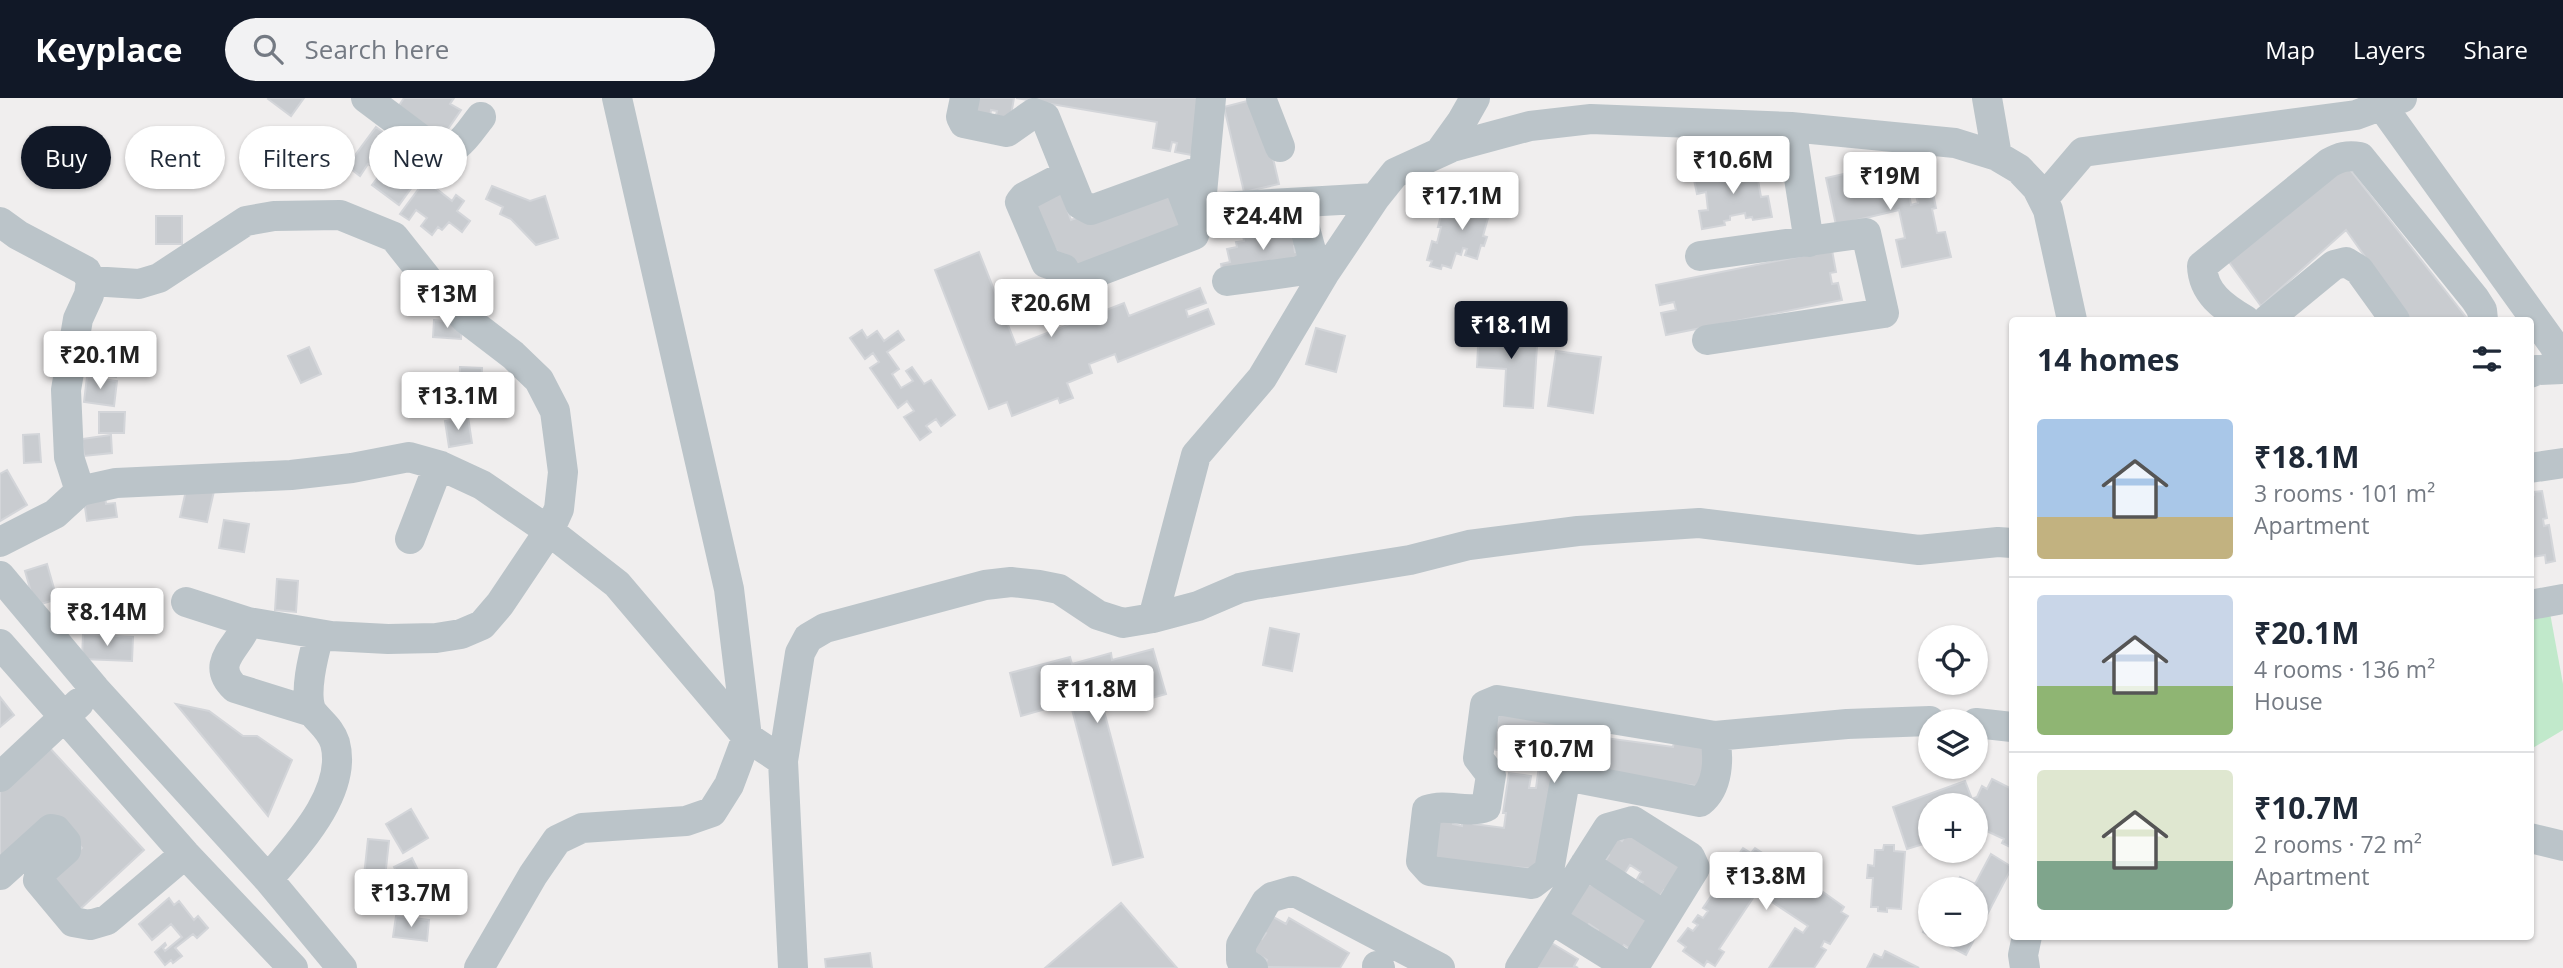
<!DOCTYPE html>
<html lang="en">
<head>
<meta charset="utf-8">
<style>
  :root { --surface:#fff; --page:#f2f2f3; --text:#1f2937; --muted:#747a83; --line:#e0e1e3; --accent:#111827 }
  body { margin:0; font-family:"Open Sans",sans-serif; background:var(--page); color:var(--text); height:100vh; display:flex; flex-direction:column; font-size:26px; white-space:nowrap }
  * { box-sizing:border-box; margin:0 }
  p { font-size:23px; color:var(--muted) }
  .icon { flex:none; width:38px; height:38px; fill:none; stroke:currentColor; stroke-width:2; stroke-linecap:round; stroke-linejoin:round }
  .map { position:relative; flex:1; overflow:hidden }
  .panel { position:absolute; left:2009px; top:219px; width:525px; height:623px; display:flex; flex-direction:column; background:var(--surface); border-radius:7px; box-shadow:0 2px 5px #0004 }
  .panel>* { flex:none }
  .banner { position:absolute; left:21px; top:28px; width:665px; height:63px; display:flex; gap:14px }
  .tools { position:absolute; left:1918px; top:527px; display:grid; gap:14px }
  .tools a { display:grid; place-items:center; width:70px; height:70px; border-radius:50%; background:var(--surface); box-shadow:0 2px 5px #0004; font-size:35px }
  .price { position:absolute; translate:-50% -60px; padding:0 16px; border-radius:7px; background:#fff; color:#222; font-size:23px; line-height:46px; filter:drop-shadow(0 2px 4px #0008) }
  .price::after { content:''; position:absolute; left:50%; top:42px; width:21px; height:16px; margin-left:-10px; background:inherit; clip-path:polygon(0 0,100% 0,50% 100%) }
  .price.on { background:var(--accent); color:#fff }
  ul { padding:0; list-style:none }
  li { display:flex; align-items:center; gap:21px; height:175px; padding:0 28px }
  li+li { border-top:2px solid var(--line) }
  li span { display:grid; place-items:center; flex:none; width:196px; height:140px; border-radius:7px; color:#555 }
  li>.icon { margin-inline-start:auto }
  span .icon { width:84px; height:84px; fill:#fffc; stroke-width:1 }
  li b { font-size:30px }
  h2 { display:flex; justify-content:space-between; align-items:center; height:84px; padding:0 28px; font-size:30px }
  .tag { padding:0 24px; border-radius:32px; background:var(--surface); box-shadow:0 2px 5px #0004; font-size:24px; line-height:63px }
  .tag.on { background:var(--accent); color:#fff }
  header { display:flex; align-items:center; gap:42px; box-sizing:border-box; height:98px; padding:0 35px; background:var(--accent); color:#fff }
  header strong { font-size:33px }
  nav { display:flex; gap:38px; margin-inline-start:auto; font-size:24px }
  .search { width:490px; height:63px; background:var(--page); display:flex; align-items:center; gap:18px; box-sizing:border-box; padding:0 24px; border-radius:38px; color:var(--muted); font-size:26px }
  .map>svg:first-child { display:block }
</style>
</head>
<body>
<header>
<strong>Keyplace</strong>
<div class="search"><svg class="icon" aria-label="search" viewBox="0 0 24 24"><circle cx="10" cy="10" r="6"/><path d="M15 15l6 6"/></svg>Search here</div>
<nav><a>Map</a><a>Layers</a><a>Share</a></nav>
</header>
<div class="map">
<svg width="2563" height="870" viewBox="0 0 2563 870">
  <rect width="100%" height="100%" fill="#f0eeee"/>
  <!-- green -->
  <path fill="#c1e9cb" d="M2550 515 2563 586V632L2531 651V520Z"/>
  <!-- building -->
  <path fill="#c9ccd0" stroke="#d3d5d9" stroke-width="2" d="M269 0H304L291 18 268 1Z
    M404 0H454L450 6 461 12 439 44 398 9Z
    M974 0H1014L1010 23 995 21 997 13 991 12 990 20 971 17Z
    M1016 0H1202L1192 57 1175 54 1177 45 1172 44 1170 53 1153 50 1157 24Z
    M1259 0 1279 86 1244 94 1224 9Z
    M376 29 390 39 386 44 405 57 408 53 418 60 405 77 415 85 399 107 372 87 381 75 368 66 360 78 347 68Z
    M2344 64 2466 219 2462 222H2410L2346 132 2261 208 2224 157Z
    M1762 65 1765 81 1758 82 1761 99 1768 98 1772 119 1753 122 1752 119 1746 120 1745 115 1730 118V122L1724 123 1725 127 1702 131 1699 113 1708 112 1706 94 1697 96 1693 77 1721 75 1722 80 1737 77 1736 72 1745 70V68Z
    M1888 66 1895 98 1909 95 1911 107 1918 105 1915 94 1932 90 1936 110 1932 111 1937 135 1945 134 1951 159 1902 169 1896 142 1905 140 1899 112 1836 127 1826 80Z
    M429 77 437 83 433 88 452 103 456 97 464 103 457 113 470 123 462 134 449 124 442 132 438 129 432 137 421 128 427 120 416 112 409 122 400 116Z
    M1174 85 1193 134 1071 176 1026 105 1060 91 1071 122Z
    M492 88 530 103 545 98 558 140 536 147 511 121 500 116 503 109 486 101Z
    M1478 90 1495 95 1483 138 1487 139 1484 148 1481 147 1477 161 1465 157 1467 151 1463 150 1461 157 1456 155 1451 170 1442 167 1441 171 1430 168 1432 163 1427 162 1432 143 1437 145 1441 129H1438L1443 109 1470 117Z
    M156 118H182V146H156Z
    M1274 127 1275 133 1296 129 1300 147 1294 148 1295 154 1301 153 1303 166 1224 181 1221 166 1230 164 1227 151 1237 149 1236 144 1244 143 1243 137 1258 134 1257 130Z
    M1832 152 1836 174 1830 175 1832 186 1838 185 1842 202 1666 237 1661 215 1676 212 1674 204 1660 207 1656 187Z
    M979 154 1016 247 1124 205 1129 218 1200 190 1206 205 1186 212 1188 219 1208 211 1214 226 1118 264 1115 256 1089 266 1092 275 1067 285 1073 300 1060 305 1058 300 1012 318 1007 304 989 311 935 172Z
    M434 222 462 225 461 241 433 239Z
    M1479 229 1538 233 1533 310 1504 308 1506 271 1477 269Z
    M1316 230 1345 238 1336 274 1306 266Z
    M862 232 867 240 877 233 884 243 898 233 904 242 887 254 899 271 892 276 901 290 913 283 906 273 912 269 924 286 931 282 955 317 941 328 936 321 926 328 931 334 920 342 904 319 914 313 907 303 898 310 870 270 879 264 873 255 865 261 850 240Z
    M309 249 321 276 301 285 288 258Z
    M81 251 119 256 116 279 78 274Z
    M1556 253 1601 259 1593 315 1548 308Z
    M460 269 482 270 481 295H459Z
    M87 279 117 283 114 308 84 304Z
    M416 280 451 283 448 308 414 305Z
    M99 314H125L124 335H99Z
    M468 319 472 345 449 349 445 323Z
    M39 336 41 364 24 365 23 337Z
    M111 337 112 355 84 358 82 341Z
    M7 372 27 407 0 423V376Z
    M187 388 214 393 207 424 180 419Z
    M104 392 106 406 115 405 117 419 87 423 83 395Z
    M2542 393 2547 420 2543 421 2544 428 2549 427 2555 463 2546 465 2545 457 2531 459 2533 467 2530 468V398L2534 397V394Z
    M224 422 249 426 244 454 219 450Z
    M47 466 57 501 35 508 25 473Z
    M277 481 298 483 296 514 275 512Z
    M1270 530 1299 536 1292 573 1263 567Z
    M83 536 133 539 132 563 82 561Z
    M1153 551 1166 596 1104 613 1143 759 1113 767 1070 604 1021 618 1010 575 1070 559 1072 566 1111 555 1112 562Z
    M0 599 14 617 0 629Z
    M176 606 209 613 243 638H257L292 662 268 718Z
    M1501 606 1583 627 1582 637 1673 649 1674 644 1705 648 1707 689 1560 673 1540 771 1445 765 1428 758 1441 714 1455 716 1453 726 1462 728 1463 717 1473 726 1504 730 1506 715H1503L1509 675 1531 678 1529 690H1536L1539 668 1509 665 1510 654 1491 651Z
    M47 647 144 752 78 813 48 782 82 750 54 720 0 770V690Z
    M1992 681 2012 691V750L2002 745 2004 741 1976 728V707H1930V744L1907 751 1893 709 1965 683 1972 701 1977 699 1982 688 1987 691Z
    M411 711 428 740 403 755 386 726Z
    M1633 726 1687 773 1672 797 1664 792 1658 801 1640 789 1643 784 1637 781 1641 774 1630 767 1623 778 1604 765 1609 757 1603 753 1613 737 1622 743Z
    M368 741 389 743 384 789 363 787Z
    M1884 747H1894V753L1905 754 1901 811 1887 810V814L1878 813V809H1871L1873 780H1867L1868 767 1874 768 1875 752H1883Z
    M1743 750 1751 755 1755 750 1779 766 1776 771 1782 775 1785 769 1812 787 1808 792 1815 796 1819 791 1844 809 1841 814 1848 818 1830 846 1824 843 1821 849 1826 852 1814 870H1769L1795 830 1803 835 1808 828 1757 794 1719 851 1724 854 1715 868 1707 863 1704 868 1683 853 1686 849 1678 843 1688 830 1693 833 1698 827 1693 824 1698 817 1703 820 1708 813 1703 810 1720 785 1725 788 1729 781 1724 778Z
    M1991 756 2012 769 1966 857 1923 834 1929 823 1930 836H1976V791H1953L1960 779 1975 786Z
    M412 760 432 801 414 810 394 769Z
    M1582 784 1613 794 1649 817 1635 854 1624 847 1617 859 1595 837 1598 832 1589 826 1582 836 1563 824Z
    M400 791 402 813 367 816 365 794Z
    M169 800 174 807 179 803 194 822 198 818 208 830 197 840 193 836 175 850 182 858 173 865 171 862 165 867 155 854 165 845 166 847 163 850 165 853 182 839 171 826 152 842 139 826Z
    M1121 805 1177 870H1045Z
    M1266 815 1286 826 1289 820 1349 855 1340 870 1264 869 1267 862 1246 849 1254 836 1262 841 1266 835 1257 830Z
    M396 818 429 822 427 843 393 839Z
    M1550 844 1578 861 1574 868 1578 870H1524Z
    M1885 853 1919 870H1867L1874 856 1882 860Z
    M870 855 872 870H826L825 861Z"/>
  <g fill="none" stroke-linecap="round" stroke-linejoin="round">
    <!-- minor -->
    <path stroke="#bbc4c9" stroke-width="30" d="M366 0 434 51C456 59 468 35 481 19
      M965 0 961 19 964 25 1007 34 1034 15 1045 19 1080 106 1091 112 1204 71
      M1211 0 1202 95 1206 107 1220 109 1375 100
      M1261 0 1280 49
      M1987 0 1997 58
      M2382 8 2563 260
      M1791 29 1809 144
      M1439 55 1462 23 1475 0
      M1068 76 1024 99 1020 104 1046 165 1064 171 1068 181 1076 182 1194 137 1196 131 1177 81
      M2043 101 2083 54 2356 17 2402 0
      M0 124 18 137 86 173 91 183 89 197 78 221 66 292 69 359 80 393 116 385 291 377 352 370 409 359 441 368 482 387 549 433 617 486 747 639 783 663 793 870
      M1304 127 1313 160 1324 175
      M1700 158 1866 135 1884 215 1707 242
      M91 183 139 186 159 180 246 123 274 118 340 117 394 139 440 197 466 221 513 257 539 282 555 313 563 374 559 411 549 433 500 506 482 527 461 536 436 540 388 541 331 538 248 524 186 504
      M1227 183 1299 173 1306 170 1313 160
      M2245 222C2223 209 2203 195 2202 168L2329 65C2340 59 2347 57 2360 59L2475 201 2482 212 2483 222
      M2267 222 2334 167 2346 164 2359 172 2395 222
      M2530 275 2537 272 2563 271
      M2530 370 2563 365
      M410 441 434 379 436 367
      M0 444 55 416 80 393
      M0 478 95 591 268 781 342 870
      M2530 507 2563 501
      M1153 520 1198 508 1240 490 1254 487 1410 462 1469 447 1578 433 1699 425 1919 452 1998 444 2012 445
      M248 524C240 549 208 564 235 590L312 614
      M0 546 185 756 293 870
      M1976 625 2012 629
      M1715 638C1719 660 1719 689 1700 704L1571 679 1564 688 1549 773 1532 786 1430 773 1421 763 1427 712C1447 705 1467 716 1486 709L1491 677 1478 660 1485 607 1497 602 1715 638 1847 626 1930 623
      M783 663 800 555 808 540 825 530 985 487 1011 484 1039 487 1059 491 1098 517 1123 525 1153 520 1196 357 1262 280 1324 176 1375 100 1395 75 1452 49 1530 28 1591 21 1791 29 1955 45 1997 58 2019 71 2037 90 2048 112 2072 222
      M0 679 79 605
      M2530 740 2563 748
      M1585 766 1665 818
      M0 777 51 731 56 732 66 744V752L40 775 38 782 73 824 90 827 107 822 185 756
      M268 781C297 747 348 694 335 645 331 632 322 626 313 615 302 600 314 555 319 537
      M1377 868 1380 870
      M479 870 533 777 557 742 582 730 686 723 712 714 729 687 747 639 729 491 617 0
      M1253 870 1241 862V847L1266 804 1272 799 1293 793 1440 870
      M1520 870C1549 823 1578 777 1608 730L1633 723 1690 759 1695 770 1637 864 1625 867 1551 821
      M2025 870 2023 857 2027 838"/>
  </g>
</svg>
<div class="tools">
<a><svg class="icon" aria-label="locate" viewBox="0 0 24 24"><circle cx="12" cy="12" r="6"/><path d="M12 2v4M12 18v4M2 12h4M18 12h4"/></svg></a>
<a><svg class="icon" aria-label="layers" viewBox="0 0 24 24"><path d="M12 4l9 5-9 5-9-5zM3 14l9 5 9-5"/></svg></a>
<a>+</a>
<a>−</a>
</div>
<b class="price" style="left:1733px;top:98px">₹10.6M</b>
<b class="price" style="left:1890px;top:114px">₹19M</b>
<b class="price" style="left:1462px;top:134px">₹17.1M</b>
<b class="price" style="left:1263px;top:154px">₹24.4M</b>
<b class="price" style="left:447px;top:232px">₹13M</b>
<b class="price" style="left:1051px;top:241px">₹20.6M</b>
<b class="price on" style="left:1511px;top:263px">₹18.1M</b>
<b class="price" style="left:100px;top:293px">₹20.1M</b>
<b class="price" style="left:458px;top:334px">₹13.1M</b>
<b class="price" style="left:107px;top:550px">₹8.14M</b>
<b class="price" style="left:1097px;top:627px">₹11.8M</b>
<b class="price" style="left:1554px;top:687px">₹10.7M</b>
<b class="price" style="left:1766px;top:814px">₹13.8M</b>
<b class="price" style="left:411px;top:831px">₹13.7M</b>
<div class="banner">
<a class="tag on">Buy</a>
<a class="tag">Rent</a>
<a class="tag">Filters</a>
<a class="tag">New</a>
</div>
<section class="panel">
<h2>14 homes<svg class="icon" aria-label="filters" viewBox="0 0 24 24"><path d="M4 7h16M4 17h16"/><circle cx="9" cy="7" r="2"/><circle cx="15" cy="17" r="2"/></svg></h2>
<ul>
<li><span style="background:linear-gradient(#a9c7e8 70%,#c2b280 0)"><svg class="icon" aria-label="home" viewBox="0 0 24 24"><path d="M3 11l9-7 9 7M6 9v11h12V9"/></svg></span><div><b>₹18.1M</b><p>3 rooms · 101 m²</p><p>Apartment</p></div></li>
<li><span style="background:linear-gradient(#c9d6e8 65%,#8fb573 0)"><svg class="icon" aria-label="home" viewBox="0 0 24 24"><path d="M3 11l9-7 9 7M6 9v11h12V9"/></svg></span><div><b>₹20.1M</b><p>4 rooms · 136 m²</p><p>House</p></div></li>
<li><span style="background:linear-gradient(#dfe7d0 65%,#7fa58c 0)"><svg class="icon" aria-label="home" viewBox="0 0 24 24"><path d="M3 11l9-7 9 7M6 9v11h12V9"/></svg></span><div><b>₹10.7M</b><p>2 rooms · 72 m²</p><p>Apartment</p></div></li>
</ul>
</section>
</div>
</body>
</html>
